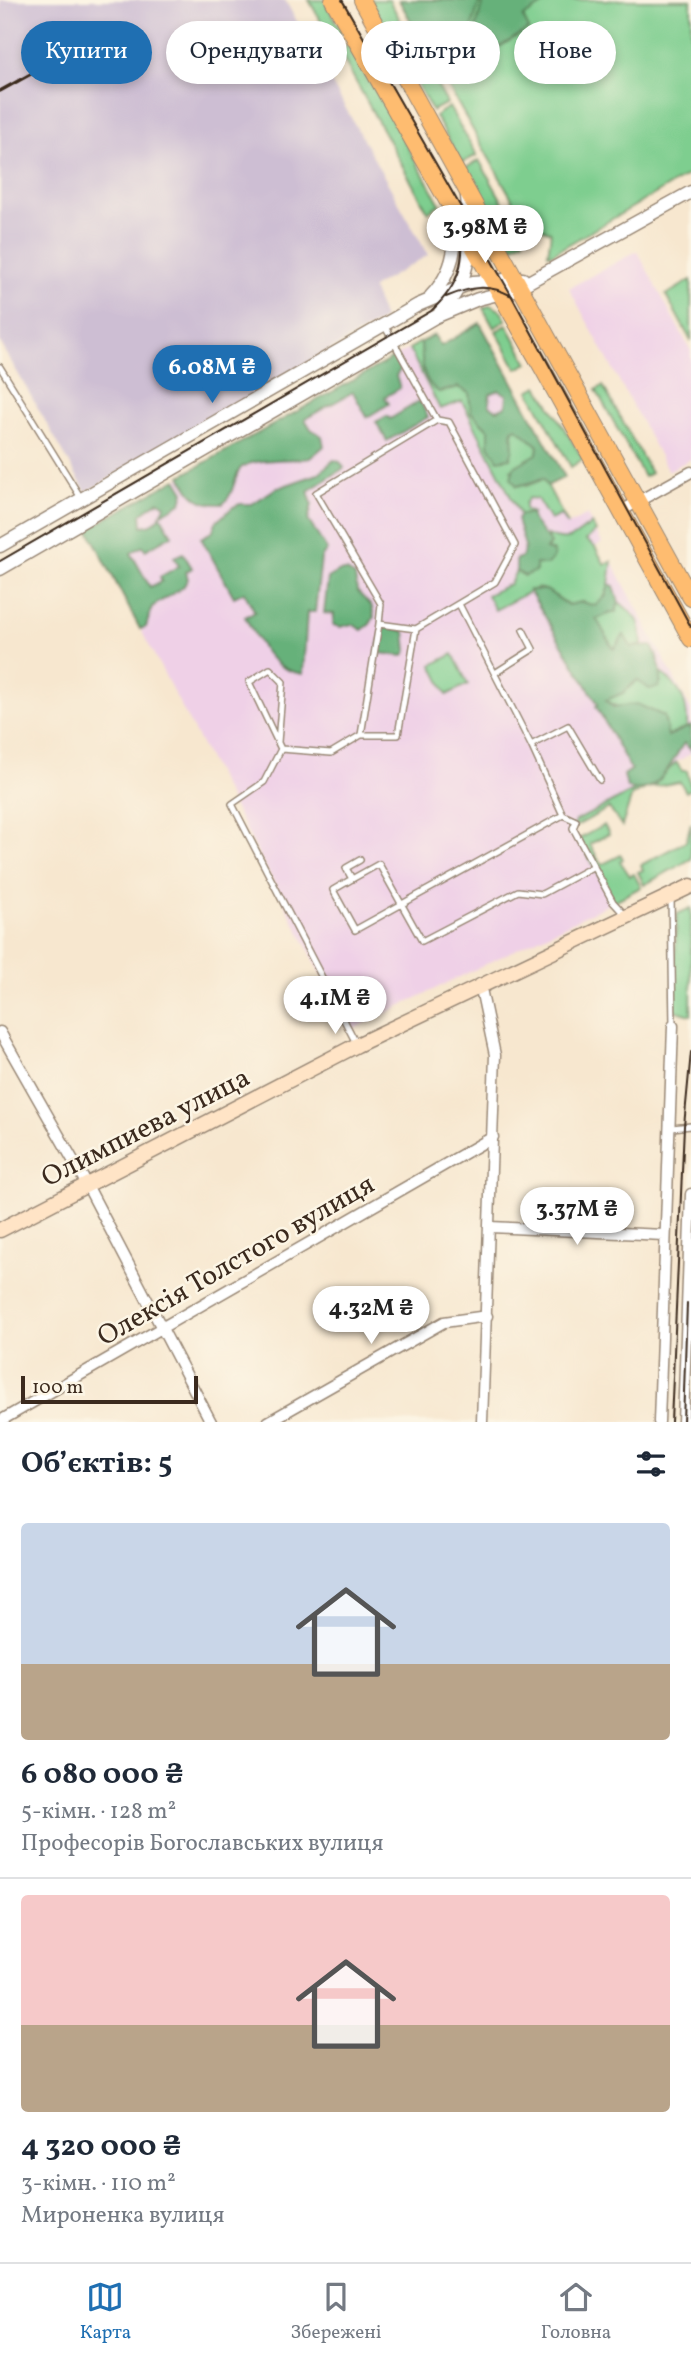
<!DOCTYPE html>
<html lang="uk">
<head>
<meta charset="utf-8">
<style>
  :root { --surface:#fff; --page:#f2f2f3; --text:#1f2937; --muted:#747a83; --line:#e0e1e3; --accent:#1f6fb2 }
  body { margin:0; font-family:Vollkorn,serif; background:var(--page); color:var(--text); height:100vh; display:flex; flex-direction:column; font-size:26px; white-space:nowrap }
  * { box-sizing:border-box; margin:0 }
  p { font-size:23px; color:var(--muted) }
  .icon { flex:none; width:38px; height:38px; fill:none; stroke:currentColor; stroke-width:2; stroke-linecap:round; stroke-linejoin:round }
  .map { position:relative; height:1422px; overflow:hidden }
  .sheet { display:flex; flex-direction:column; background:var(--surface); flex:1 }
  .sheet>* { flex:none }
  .guide { position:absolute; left:21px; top:21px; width:649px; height:63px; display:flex; gap:14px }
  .scale { position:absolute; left:21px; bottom:18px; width:177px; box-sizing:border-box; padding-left:7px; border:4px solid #3b2a1e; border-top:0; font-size:19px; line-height:24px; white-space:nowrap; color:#3b2a1e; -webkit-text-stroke:5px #fcf5e5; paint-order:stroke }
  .price { position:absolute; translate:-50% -60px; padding:0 16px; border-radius:24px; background:#fff; color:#222; font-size:23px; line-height:46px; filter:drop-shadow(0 2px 4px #0008) }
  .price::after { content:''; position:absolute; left:50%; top:42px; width:21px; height:16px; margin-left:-10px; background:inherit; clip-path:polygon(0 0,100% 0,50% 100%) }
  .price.active { background:var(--accent); color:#fff }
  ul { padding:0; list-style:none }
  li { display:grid; align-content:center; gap:14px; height:371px; padding:0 21px }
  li+li { border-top:2px solid var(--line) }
  li span { display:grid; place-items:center; height:217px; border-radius:7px; color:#555 }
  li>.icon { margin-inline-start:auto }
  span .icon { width:126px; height:126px; fill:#fffc; stroke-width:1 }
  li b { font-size:30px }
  h2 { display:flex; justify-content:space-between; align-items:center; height:84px; padding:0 21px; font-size:30px }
  .tag { padding:0 24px; border-radius:32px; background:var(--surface); box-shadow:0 4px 10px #0003; font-size:24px; line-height:63px }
  .tag.active { background:var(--accent); color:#fff }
  .dock { display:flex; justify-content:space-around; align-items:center; height:98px; border-top:2px solid var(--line); background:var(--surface); font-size:19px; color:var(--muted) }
  .dock a { display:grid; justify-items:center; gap:4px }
  .dock .active { color:var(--accent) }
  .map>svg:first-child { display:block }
</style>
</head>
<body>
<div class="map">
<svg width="691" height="1422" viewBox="0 0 691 1422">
  <rect width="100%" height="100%" fill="#fcf5e5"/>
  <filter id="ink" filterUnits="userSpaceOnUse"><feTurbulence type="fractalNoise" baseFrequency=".0143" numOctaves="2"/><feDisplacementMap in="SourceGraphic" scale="14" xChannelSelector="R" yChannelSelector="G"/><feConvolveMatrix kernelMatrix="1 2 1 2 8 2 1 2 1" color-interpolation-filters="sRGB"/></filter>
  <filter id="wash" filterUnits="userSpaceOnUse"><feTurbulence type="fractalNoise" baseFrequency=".00686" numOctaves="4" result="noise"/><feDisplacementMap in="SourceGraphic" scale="28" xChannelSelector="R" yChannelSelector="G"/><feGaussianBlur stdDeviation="1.57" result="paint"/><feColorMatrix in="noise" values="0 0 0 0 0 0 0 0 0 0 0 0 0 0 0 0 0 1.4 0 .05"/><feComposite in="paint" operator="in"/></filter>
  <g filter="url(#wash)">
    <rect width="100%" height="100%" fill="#f7e7cf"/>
    <!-- built -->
    <path fill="#efd0e7" d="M637 251 691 351V459L668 471 569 288Z
      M480 323 565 477 548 486 568 525 587 515 602 543 595 547 605 565 612 561 691 710V754L676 762 666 773 576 821 573 828 613 902 351 1030 88 529 434 335 441 346Z"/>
    <!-- industrial -->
    <path fill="#cdbed3" d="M0 0H285L428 255 372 288 384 319 86 492 0 342Z"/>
    <!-- green -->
    <path fill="#7ece8f" stroke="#5c7c56" stroke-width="2" d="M309 0H324L342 32 330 38Z
      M370 0H389L447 103 432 111Z
      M399 0H691V173L552 254H548L551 232 534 225 531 232Z
      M349 44 440 204 428 212 339 51Z
      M449 107 477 155 462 163 435 116Z
      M479 160 524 240 510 248 464 169Z
      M691 280V341L666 295Z
      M491 305 501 311 506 320 494 328 483 308Z
      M507 325 528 363 517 369 496 331Z
      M421 342 423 370 439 392 458 387 469 393 471 412 489 430V445L513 449 510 434 517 427 538 446 537 454 511 470 526 486 544 479 568 525 561 515 550 520 537 499 529 498 525 503V509L532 513 520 515 462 401 440 409 409 349Z
      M538 386 583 459 571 467 529 391Z
      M603 386 651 473 644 477 596 390Z
      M592 524 596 531 586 540 595 547 605 565 612 561C610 577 610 598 595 606L582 602 569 605 546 590 537 588 495 610 487 595 510 584 516 571 525 576 536 564 541 563 550 543 547 535C573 546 573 534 592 524Z
      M619 602C638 618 641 619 642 645L631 647 624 635 614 649 595 618 616 612Z
      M453 654 468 684 447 695 432 665Z
      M661 673C681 687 688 703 687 727L668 737 606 700 623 693 637 680 661 681Z
      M676 762 682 771H687L691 789 686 792 680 782 647 788 632 795 622 826 609 808 573 828 576 821 635 790 655 784Z
      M691 823V859L644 885 638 872 643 870 641 865 686 841Z
      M604 825 609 834 590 844 601 865 621 855 623 859 620 861 630 876 634 874 641 887 613 902 579 839Z
      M691 908V1015L673 1010 677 914Z"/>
    <!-- forest -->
    <path fill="#66b17a" stroke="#506e4c" stroke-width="2" fill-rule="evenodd" d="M399 0H480L458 73 444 80Z
      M484 0 549 1 523 17 529 29 463 69Z
      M480 323 565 477 547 486 543 479 517 486 511 478 514 467 537 454 538 446 517 428 512 429 513 449 510 458 498 460 489 445V430L471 412 469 393 458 387 439 392C421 381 422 361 421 342L434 335 441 346ZM499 390 507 395 506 406 497 410 489 405 490 394Z
      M395 357 401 369 396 376 400 388 385 397 389 404 367 417 353 392 305 419 311 429 322 436 324 446 310 458C295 461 249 457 240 469 233 481 234 494 223 504 200 505 191 497 181 476Z
      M420 401 428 417 387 441 376 422 387 416 390 419Z
      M334 460 340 462 344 468 308 491 312 504 308 520 327 550 321 558 315 612H307L303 674C270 670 260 644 245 617L255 612 244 592 234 597 201 538 212 532 216 522 233 507 240 504H252L275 489 318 474Z
      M176 479 184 492 181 503 160 515 172 535 145 550 143 546 131 553 150 587 162 581 160 577 179 566 174 557 183 553 192 568 186 572 188 579 183 587 152 607 146 627 140 629 88 529ZM159 501 165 505C161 518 156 525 142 526L141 514Z
      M532 513V519L550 543 546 549 554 552 553 559 546 565 536 564V571L525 576 516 571V559L522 557 525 546 517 520 520 515Z
      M340 571H347L355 576 357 591 372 607 374 617 370 624 362 630 352 624 340 627 333 625 334 614 324 613 328 578Z
      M609 584 614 586 619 602 616 611 596 619C604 629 606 640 614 649L624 635 631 647 652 646C659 659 664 673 659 687L649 689 637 680 623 693 606 700 613 707 637 704 664 716 668 736 691 726V750L684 743C671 762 659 797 627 788L624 775 631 770 596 706 598 704 529 590H546L568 605 582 602 595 606 606 596Z
      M384 627 405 631 407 651 403 656 380 653 378 645Z"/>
  </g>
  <g filter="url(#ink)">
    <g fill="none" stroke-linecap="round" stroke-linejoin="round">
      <!-- service casing -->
      <g stroke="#998876" stroke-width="8">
        <path id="service" d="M384 325 437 420
          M0 367 81 498
          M459 604 531 745 563 815 576 821 573 828 613 902 625 915
          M495 673 533 649 523 630
          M361 735 379 624
          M278 742 283 682 270 669 249 682 281 749
          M531 745 568 726 600 780
          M360 860 346 868 352 879 333 890 355 930 563 815
          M352 879 379 864 422 941 518 891 542 894 594 866
          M671 896 673 1026
          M357 1045 232 804 264 782 281 749 331 753 361 735H398L416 629 495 582 515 545 449 422 437 420 316 493 381 604 379 624 416 629
          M672 1128 691 1126"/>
      </g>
      <!-- minor casing -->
      <g stroke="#998876" stroke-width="13">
        <path id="minor" d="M621 511 691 472
          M480 984 495 1055 482 1422
          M0 1032 86 1183 211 1422
          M490 1227 664 1235
          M0 1421 493 1137
          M268 1422 444 1322 487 1316
          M659 1422 673 1026
          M683 1422 691 1194"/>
      </g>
      <!-- tertiary casing -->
      <g stroke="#998876" stroke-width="15">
        <path id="tertiary" d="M431 296C453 273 459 244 451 213
          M440 312C474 280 471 239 467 196
          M0 546 418 305 473 282 523 279
          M0 569 435 317 478 299 514 290 691 192"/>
      </g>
      <!-- secondary casing -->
      <g stroke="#998876" stroke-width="17">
        <path id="secondary" d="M0 1230 357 1045 691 886"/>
      </g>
      <!-- primary casing -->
      <g stroke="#998876" stroke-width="18">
        <path id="primary" d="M333 0 543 369 691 639
          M362 0 691 598"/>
      </g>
      <!-- service -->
      <use href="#service" stroke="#fff" stroke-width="5"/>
      <!-- minor -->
      <use href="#minor" stroke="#fff" stroke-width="10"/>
      <!-- tertiary -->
      <use href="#tertiary" stroke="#fff" stroke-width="12"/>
      <!-- secondary -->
      <use href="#secondary" stroke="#ffe4c6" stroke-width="14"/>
      <!-- primary -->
      <use href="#primary" stroke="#febc70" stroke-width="16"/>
      <!-- tram -->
      <path stroke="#3b2a1e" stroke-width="2" d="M342 0 509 291 691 627
        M446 297C470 287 488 283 512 296
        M0 561 431 311C466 279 463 258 462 213
        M671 1422 684 1126 691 1052
        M683 1422 687 1303"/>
      <!-- rail -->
      <path stroke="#3b2a1e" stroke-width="3.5" d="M0 91 114 28"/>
    </g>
  </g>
  <g text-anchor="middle" stroke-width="5" stroke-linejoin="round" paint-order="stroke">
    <!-- street labels -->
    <g font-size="28" fill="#3b2a1e" stroke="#fcf5e5">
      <text transform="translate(145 1126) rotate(-27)" y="10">Олимпиева улица</text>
      <text transform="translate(235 1259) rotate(-30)" y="10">Олексія Толстого вулиця</text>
    </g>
  </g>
</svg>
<div class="scale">100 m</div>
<b class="price" style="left:485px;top:265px">3.98M ₴</b>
<b class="price active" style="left:212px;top:405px">6.08M ₴</b>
<b class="price" style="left:335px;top:1036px">4.1M ₴</b>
<b class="price" style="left:577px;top:1247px">3.37M ₴</b>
<b class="price" style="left:371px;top:1346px">4.32M ₴</b>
<div class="guide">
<a class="tag active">Купити</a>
<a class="tag">Орендувати</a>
<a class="tag">Фільтри</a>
<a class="tag">Нове</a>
</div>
</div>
<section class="sheet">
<h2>Об’єктів: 5<svg class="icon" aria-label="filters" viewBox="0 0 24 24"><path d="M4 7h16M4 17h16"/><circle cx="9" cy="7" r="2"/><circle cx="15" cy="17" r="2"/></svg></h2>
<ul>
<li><span style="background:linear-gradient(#c9d6e8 65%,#b9a48a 0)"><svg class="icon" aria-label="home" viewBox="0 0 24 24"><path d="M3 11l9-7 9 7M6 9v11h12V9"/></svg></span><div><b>6 080 000 ₴</b><p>5-кімн. · 128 m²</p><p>Професорів Богославських вулиця</p></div></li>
<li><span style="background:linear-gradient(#f6c9c9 60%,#b9a48a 0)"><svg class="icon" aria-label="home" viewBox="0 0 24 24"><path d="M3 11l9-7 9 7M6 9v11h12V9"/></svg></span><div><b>4 320 000 ₴</b><p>3-кімн. · 110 m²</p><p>Мироненка вулиця</p></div></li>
</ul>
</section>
<nav class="dock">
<a class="active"><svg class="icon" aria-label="map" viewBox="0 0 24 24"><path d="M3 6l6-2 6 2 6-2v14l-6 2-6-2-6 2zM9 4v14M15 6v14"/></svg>Карта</a>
<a><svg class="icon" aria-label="saved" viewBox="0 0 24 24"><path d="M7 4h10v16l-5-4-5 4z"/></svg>Збережені</a>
<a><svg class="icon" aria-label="home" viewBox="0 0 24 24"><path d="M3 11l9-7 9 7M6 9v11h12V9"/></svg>Головна</a>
</nav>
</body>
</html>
